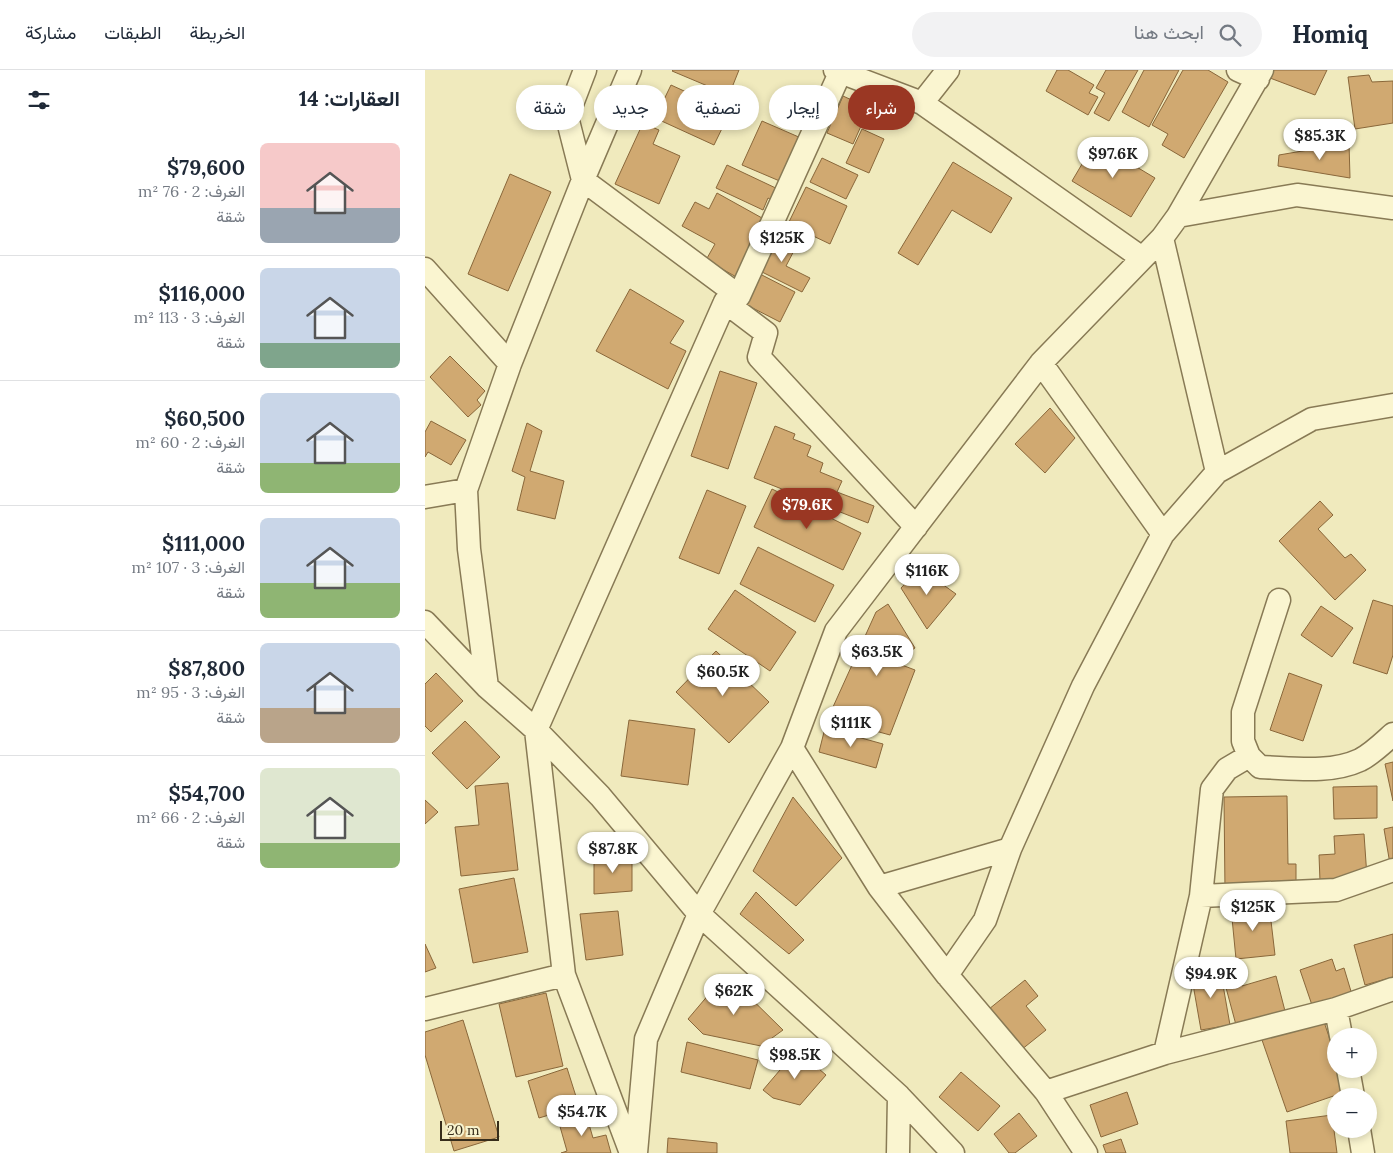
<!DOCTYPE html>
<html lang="ar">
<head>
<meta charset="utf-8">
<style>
  :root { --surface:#fff; --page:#f2f2f3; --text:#1f2937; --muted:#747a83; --line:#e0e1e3; --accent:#9a3723 }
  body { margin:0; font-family:Lora,Vazirmatn,serif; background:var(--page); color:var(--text); direction:rtl; height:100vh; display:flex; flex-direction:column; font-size:19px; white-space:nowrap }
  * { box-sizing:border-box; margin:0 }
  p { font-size:16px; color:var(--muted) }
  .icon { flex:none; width:28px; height:28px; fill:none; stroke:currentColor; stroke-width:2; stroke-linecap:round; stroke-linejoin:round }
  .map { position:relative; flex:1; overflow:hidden; direction:ltr }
  .drawer { display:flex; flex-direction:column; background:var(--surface); width:425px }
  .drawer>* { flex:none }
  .hud { position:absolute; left:15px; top:15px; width:475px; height:45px; direction:rtl; display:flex; gap:10px }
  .buttons { position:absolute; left:902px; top:958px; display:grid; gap:10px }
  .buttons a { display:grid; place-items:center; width:50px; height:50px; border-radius:50%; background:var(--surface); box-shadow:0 2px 8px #0003; font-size:25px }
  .scale { position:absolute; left:15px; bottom:12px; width:59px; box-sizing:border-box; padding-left:5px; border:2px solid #372d1b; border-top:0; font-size:14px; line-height:18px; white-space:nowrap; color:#372d1b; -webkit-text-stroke:4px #f7f2cd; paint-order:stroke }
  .price { position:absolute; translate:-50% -42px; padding:0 11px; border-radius:18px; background:#fff; color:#222; font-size:16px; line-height:32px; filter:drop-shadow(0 1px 2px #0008) }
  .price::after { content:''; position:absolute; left:50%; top:30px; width:15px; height:11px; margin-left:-8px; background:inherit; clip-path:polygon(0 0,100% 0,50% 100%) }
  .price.selected { background:var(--accent); color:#fff }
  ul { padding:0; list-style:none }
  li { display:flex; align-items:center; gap:15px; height:125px; padding:0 25px }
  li+li { border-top:1px solid var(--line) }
  li span { display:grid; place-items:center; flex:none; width:140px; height:100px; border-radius:8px; color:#555 }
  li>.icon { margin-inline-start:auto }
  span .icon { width:60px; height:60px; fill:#fffc; stroke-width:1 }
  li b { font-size:21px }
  h2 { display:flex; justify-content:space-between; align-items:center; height:60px; padding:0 25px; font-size:21px }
  .tag { padding:0 18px; border-radius:22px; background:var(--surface); box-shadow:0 2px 8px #0003; font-size:18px; line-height:45px }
  .tag.selected { background:var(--accent); color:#fff }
  header { display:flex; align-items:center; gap:30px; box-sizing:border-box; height:70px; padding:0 25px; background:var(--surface); border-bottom:1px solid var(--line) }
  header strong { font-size:24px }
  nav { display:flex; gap:28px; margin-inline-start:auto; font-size:18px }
  .search { width:350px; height:45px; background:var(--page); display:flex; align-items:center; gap:12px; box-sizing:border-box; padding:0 18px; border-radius:28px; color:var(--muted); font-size:19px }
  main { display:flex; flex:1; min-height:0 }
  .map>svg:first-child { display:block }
</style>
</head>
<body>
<header>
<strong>Homiq</strong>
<div class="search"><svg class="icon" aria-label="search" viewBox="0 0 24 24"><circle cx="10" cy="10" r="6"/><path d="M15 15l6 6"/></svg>ابحث هنا</div>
<nav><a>الخريطة</a><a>الطبقات</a><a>مشاركة</a></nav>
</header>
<main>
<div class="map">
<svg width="968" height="1083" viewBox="0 0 968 1083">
  <rect width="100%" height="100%" fill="#f0eabd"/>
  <!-- building -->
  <path fill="#d0a971" stroke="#89673a" d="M248 0H314L304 25 247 1Z
    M632 0H643L669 15 664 23 673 27 663 45 621 21Z
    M681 0H713L684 51 669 43 680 23 671 18Z
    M719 0H754L724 57 697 42Z
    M758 0H783L803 12 759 88 737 75 743 64 727 55Z
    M848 0H902L890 25 845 8Z
    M944 5 947 12 968 11V53L930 59 923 7Z
    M246 15 305 42 289 75 230 48Z
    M418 26 444 38 428 74 402 63Z
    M337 51 376 68 357 112 317 95Z
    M218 53 234 60 228 74 255 86 234 134 190 114Z
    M437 59 459 69 444 103 421 93Z
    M670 72 730 108 706 147 647 111Z
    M924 73 925 108 853 96 854 85Z
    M397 88 433 105 421 129 385 112Z
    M528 92 587 128 566 163 527 140 493 195 473 183Z
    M302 95 357 121 351 132 343 128 338 140 291 118Z
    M85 104 126 122 83 221 43 204Z
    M381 117 422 136 405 174 363 154Z
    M292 123 346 153 315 209 281 190 290 174 257 156 270 132 284 139Z
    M349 163 372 175 361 196 385 208 377 222 331 199Z
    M333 203 370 222 355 252 318 233Z
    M205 219 259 251 245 273 261 281 243 319 171 281Z
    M25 286 60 321 52 330 56 335 43 347 5 307Z
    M295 301 332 313 303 399 266 386Z
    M625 338 650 368 620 403 590 374Z
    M6 351 41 370 26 395 3 382 0 387V362Z
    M102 353 117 361 105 401 139 411 130 449 92 440 100 407 87 401Z
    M350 356 370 364 368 369 386 376 382 386 398 393 395 402 417 411 412 422 449 436 443 453 329 408Z
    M347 419 436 463 418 500 329 457Z
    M282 420 321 436 294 504 254 488Z
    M895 431 908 445 893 459 920 488 926 484 941 500 910 530 854 471Z
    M333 477 409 515 390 552 315 514Z
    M495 498 531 524 502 559 476 518Z
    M310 520 371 562 345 601 283 559Z
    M948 530 968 536V585L962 604 928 593Z
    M463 534 490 578 469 592 490 600 465 665 403 648 451 542Z
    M896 536 928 558 907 587 876 565Z
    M291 581 344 632 304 673 251 622Z
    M11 603 38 631 6 662 0 656V614Z
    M864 603 897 615 878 671 845 660Z
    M204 650 270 659 263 715 196 706Z
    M40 651 75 687 42 719 7 683Z
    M400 658 458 674 451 698 394 682Z
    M968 692V731L960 694Z
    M83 713 93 800 36 806 30 757 54 755 50 716Z
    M952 716V748L909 749 908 717Z
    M862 726 863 794H871V820L800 821 799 727Z
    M368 727 417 788 371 836 328 801Z
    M0 730 13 742 0 754Z
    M968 757V793L965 794 959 759Z
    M939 764 942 807 895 811 894 785 910 784 909 766Z
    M201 785 207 793V821L169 824V787Z
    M89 808 103 882 48 893 34 819Z
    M331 822 379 870 364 884 315 844Z
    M844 834 850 885 811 889 806 838Z
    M193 841 198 885 161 890 155 844Z
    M968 864V907L940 915 929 875Z
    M0 874 11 898 0 902Z
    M907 889 911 901 919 898 928 928 889 941 875 900Z
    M811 895 817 916 851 906 860 941 811 955 796 899Z
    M795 898 805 955 776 960 766 903Z
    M301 904 358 960 336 976 278 964 263 949Z
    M600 910 613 926 601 936 621 960 596 980 564 939Z
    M121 923 138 996 91 1007 74 934Z
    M898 949 911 987V999H915L923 1021 862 1042 837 970Z
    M38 950 74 1067 29 1081 0 985V962Z
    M262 972 333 990 325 1019 256 1002Z
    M372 980 401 1005 375 1035 348 1028 338 1020Z
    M142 998 154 1036 114 1048 103 1011Z
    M536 1002 575 1036 553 1061 514 1027Z
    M702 1022 713 1054 676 1067 665 1035Z
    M594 1043 612 1066 590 1083H584L569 1064Z
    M161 1044 168 1068 181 1065 186 1083H136L142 1081 134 1053Z
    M907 1045 912 1083H865L861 1051Z
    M243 1068 292 1073V1083H242Z
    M696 1069 701 1083H681L678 1075Z"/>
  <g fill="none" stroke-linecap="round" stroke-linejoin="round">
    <!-- street casing -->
    <g stroke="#887a55" stroke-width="25">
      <path id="street" d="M160 0 142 47 158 110 314 226
        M410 0 497 33 717 188
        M813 0 833 9
        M497 33 523 0
        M753 146 872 125 968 138
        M737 168 792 402
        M0 199 85 294
        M300 232 341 263 334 287 491 457
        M616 293 738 464
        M0 427 41 420
        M854 530 818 642V671L824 686 835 697C867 698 905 704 935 690 947 684 958 673 968 664
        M0 552 62 617 111 660 175 726 274 844 474 1026 528 1083
        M62 617 44 479 41 420 85 294 158 110 205 0
        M367 678 454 817 522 905 621 1022 661 1083
        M454 817 585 779
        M776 826 911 820 968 800
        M522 905 560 850 585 779 658 616 738 464 792 402 887 349 968 335
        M0 939 139 905
        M911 939 916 966
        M740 983 776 826 787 719 802 699 824 686
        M923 999 928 1026
        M621 1022 740 983 911 939 968 919
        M934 1059 938 1083
        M206 1083 139 905 111 660 300 232 314 226 415 3
        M211 1083 221 969 274 844 367 678 411 561 616 293 737 168 753 146 837 0
        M473 1083 474 1026"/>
    </g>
    <!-- street -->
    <use href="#street" stroke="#faf5d0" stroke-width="22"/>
  </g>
</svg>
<div class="buttons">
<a>+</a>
<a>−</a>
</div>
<div class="scale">20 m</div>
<b class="price" style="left:895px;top:91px">$85.3K</b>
<b class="price" style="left:688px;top:109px">$97.6K</b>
<b class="price" style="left:357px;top:193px">$125K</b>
<b class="price selected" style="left:382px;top:460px">$79.6K</b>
<b class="price" style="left:502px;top:526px">$116K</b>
<b class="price" style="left:452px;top:607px">$63.5K</b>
<b class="price" style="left:298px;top:627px">$60.5K</b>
<b class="price" style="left:426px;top:678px">$111K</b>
<b class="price" style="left:188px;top:804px">$87.8K</b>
<b class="price" style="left:828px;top:862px">$125K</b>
<b class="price" style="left:786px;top:929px">$94.9K</b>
<b class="price" style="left:309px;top:946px">$62K</b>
<b class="price" style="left:370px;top:1010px">$98.5K</b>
<b class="price" style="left:157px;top:1067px">$54.7K</b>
<div class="hud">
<a class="tag selected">شراء</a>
<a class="tag">إيجار</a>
<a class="tag">تصفية</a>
<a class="tag">جديد</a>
<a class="tag">شقة</a>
</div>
</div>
<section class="drawer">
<h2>العقارات: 14<svg class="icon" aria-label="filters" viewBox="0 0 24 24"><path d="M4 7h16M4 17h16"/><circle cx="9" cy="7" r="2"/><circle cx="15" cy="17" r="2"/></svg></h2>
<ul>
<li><span style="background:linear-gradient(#f6c9c9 65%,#9aa5b1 0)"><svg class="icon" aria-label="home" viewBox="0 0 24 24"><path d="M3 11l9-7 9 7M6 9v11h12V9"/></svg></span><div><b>$79,600</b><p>الغرف: 2 · 76 m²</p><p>شقة</p></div></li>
<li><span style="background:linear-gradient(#c9d6e8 75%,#7fa58c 0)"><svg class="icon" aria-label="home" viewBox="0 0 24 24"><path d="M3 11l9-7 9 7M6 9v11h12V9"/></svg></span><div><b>$116,000</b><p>الغرف: 3 · 113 m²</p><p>شقة</p></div></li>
<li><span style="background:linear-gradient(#c9d6e8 70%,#8fb573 0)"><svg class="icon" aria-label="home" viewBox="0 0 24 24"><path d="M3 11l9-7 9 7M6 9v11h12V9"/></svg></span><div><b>$60,500</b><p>الغرف: 2 · 60 m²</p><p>شقة</p></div></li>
<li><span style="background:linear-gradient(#c9d6e8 65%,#8fb573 0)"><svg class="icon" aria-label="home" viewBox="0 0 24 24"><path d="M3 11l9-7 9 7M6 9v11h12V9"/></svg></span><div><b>$111,000</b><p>الغرف: 3 · 107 m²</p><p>شقة</p></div></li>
<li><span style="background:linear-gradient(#c9d6e8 65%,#b9a48a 0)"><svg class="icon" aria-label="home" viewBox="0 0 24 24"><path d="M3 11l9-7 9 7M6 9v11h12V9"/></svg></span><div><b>$87,800</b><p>الغرف: 3 · 95 m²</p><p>شقة</p></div></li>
<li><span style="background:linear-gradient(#dfe7d0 75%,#8fb573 0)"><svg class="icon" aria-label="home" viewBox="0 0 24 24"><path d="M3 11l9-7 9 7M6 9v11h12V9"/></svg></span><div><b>$54,700</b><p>الغرف: 2 · 66 m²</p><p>شقة</p></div></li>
</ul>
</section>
</main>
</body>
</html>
